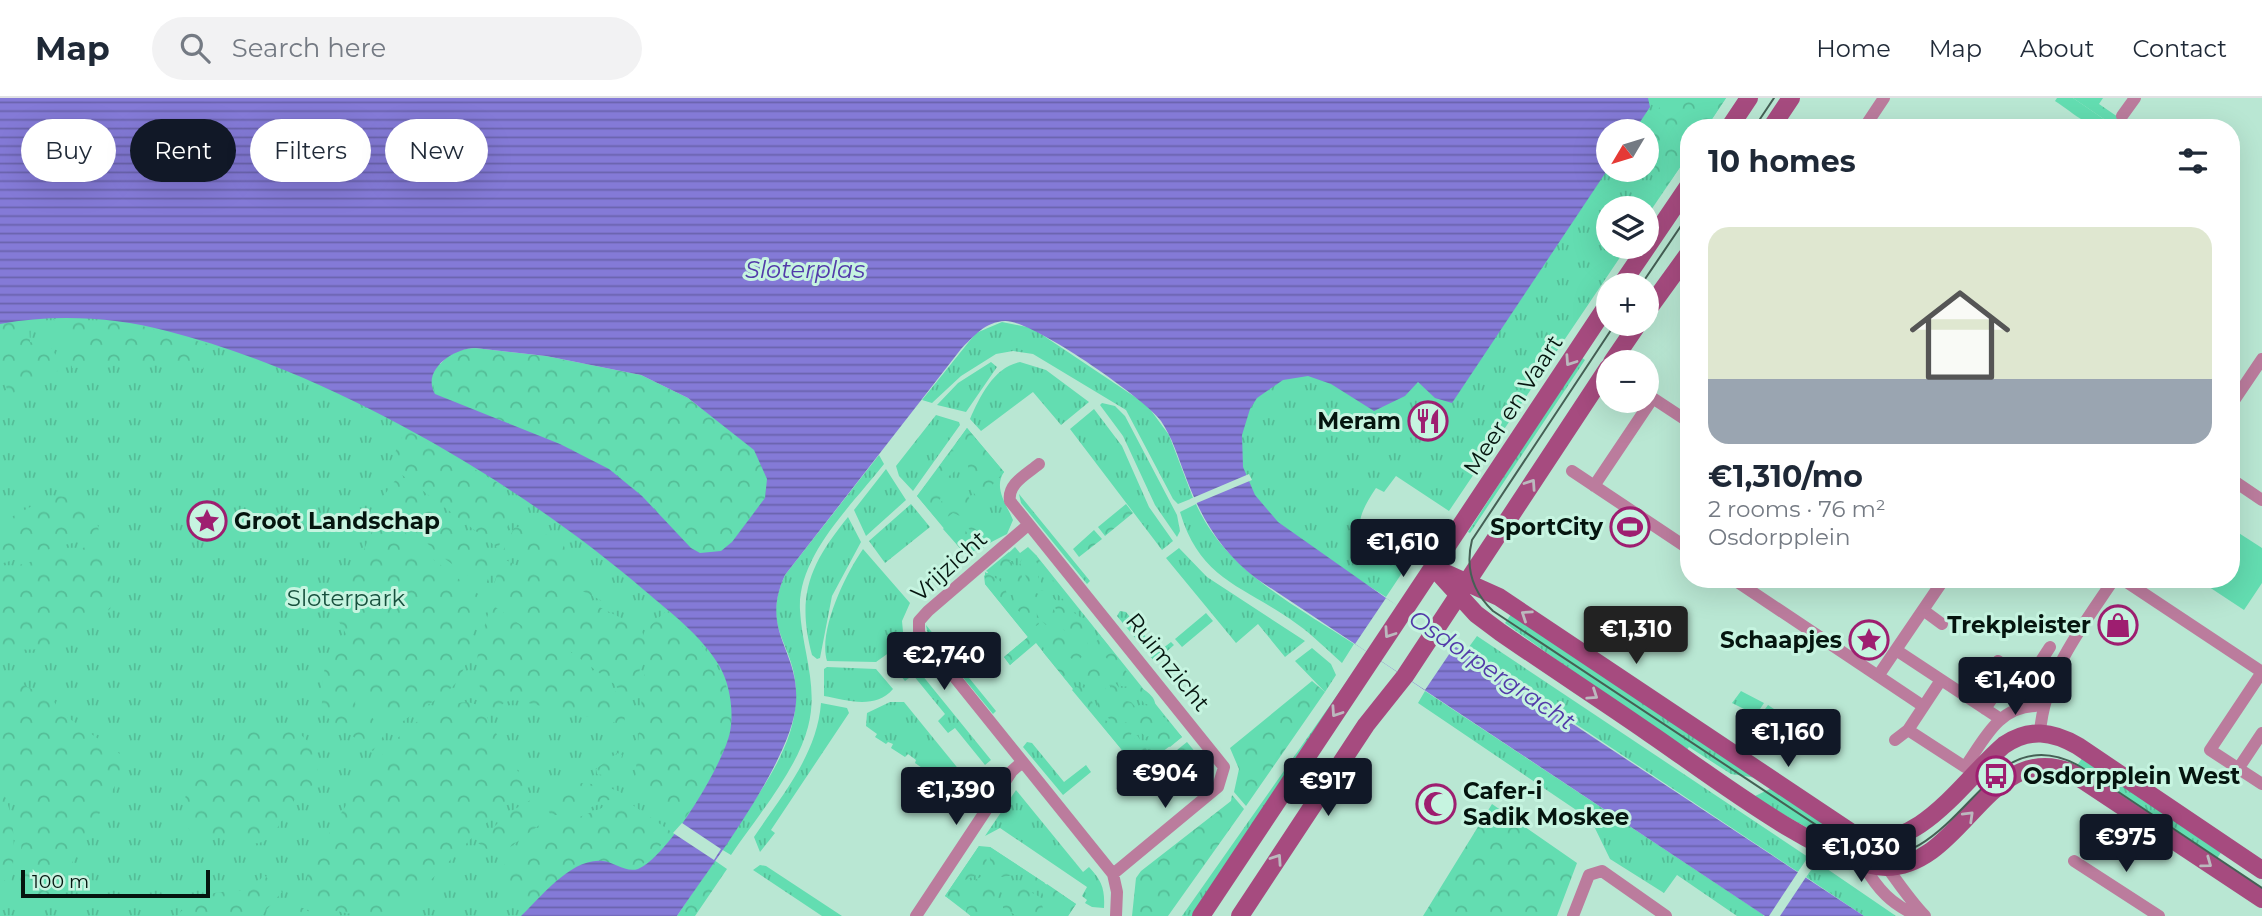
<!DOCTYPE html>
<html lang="en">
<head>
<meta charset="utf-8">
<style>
  :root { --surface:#fff; --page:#f2f2f3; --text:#1f2937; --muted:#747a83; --line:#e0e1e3; --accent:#111827 }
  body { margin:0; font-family:Montserrat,sans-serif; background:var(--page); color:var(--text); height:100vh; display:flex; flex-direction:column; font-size:26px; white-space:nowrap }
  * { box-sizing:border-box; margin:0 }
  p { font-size:23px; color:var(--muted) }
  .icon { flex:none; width:38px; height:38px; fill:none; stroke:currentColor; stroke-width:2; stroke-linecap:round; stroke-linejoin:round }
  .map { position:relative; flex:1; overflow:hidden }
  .panel { position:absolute; left:1680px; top:21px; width:560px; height:469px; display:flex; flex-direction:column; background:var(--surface); border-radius:28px; box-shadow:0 7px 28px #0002 }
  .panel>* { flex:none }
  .hud { position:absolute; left:21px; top:21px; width:665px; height:63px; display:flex; gap:14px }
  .needle { width:46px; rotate:232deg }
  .controls { position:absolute; left:1596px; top:21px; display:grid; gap:14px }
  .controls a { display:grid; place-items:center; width:63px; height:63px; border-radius:50%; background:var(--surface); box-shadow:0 7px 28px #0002; font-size:35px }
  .scale { position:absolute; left:21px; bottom:18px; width:189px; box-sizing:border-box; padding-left:7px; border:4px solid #05150f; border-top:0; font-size:19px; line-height:24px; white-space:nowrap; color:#05150f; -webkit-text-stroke:5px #c6f4e0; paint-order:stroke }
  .price { position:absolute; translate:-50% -60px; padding:0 16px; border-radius:7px; background:var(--accent); color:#fff; font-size:23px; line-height:46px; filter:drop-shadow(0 2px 4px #0008) }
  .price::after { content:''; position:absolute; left:50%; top:42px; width:21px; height:16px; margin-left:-10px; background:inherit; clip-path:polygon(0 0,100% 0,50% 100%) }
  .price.active { background:#222; color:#fff }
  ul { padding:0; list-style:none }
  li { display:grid; align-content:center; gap:14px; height:371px; padding:0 28px }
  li+li { border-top:2px solid var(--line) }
  li span { display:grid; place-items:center; height:217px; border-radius:21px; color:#555 }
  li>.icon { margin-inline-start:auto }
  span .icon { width:126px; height:126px; fill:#fffc; stroke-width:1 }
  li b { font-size:30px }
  h2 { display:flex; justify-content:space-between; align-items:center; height:84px; padding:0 28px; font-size:30px }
  .pill { padding:0 24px; border-radius:32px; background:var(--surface); box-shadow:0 7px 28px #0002; font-size:24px; line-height:63px }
  .pill.active { background:var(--accent); color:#fff }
  header { display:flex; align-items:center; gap:42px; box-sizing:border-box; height:98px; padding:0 35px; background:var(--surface); border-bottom:2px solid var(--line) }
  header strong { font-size:33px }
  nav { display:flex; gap:38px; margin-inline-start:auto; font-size:24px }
  .search { width:490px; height:63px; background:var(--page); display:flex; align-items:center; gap:18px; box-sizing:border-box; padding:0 24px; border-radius:38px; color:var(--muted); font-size:26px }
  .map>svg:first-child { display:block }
</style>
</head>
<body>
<header>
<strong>Map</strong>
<div class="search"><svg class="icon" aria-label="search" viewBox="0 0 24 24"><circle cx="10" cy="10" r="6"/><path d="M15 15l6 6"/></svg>Search here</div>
<nav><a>Home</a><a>Map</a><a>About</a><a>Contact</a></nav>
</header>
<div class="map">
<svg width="2262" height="818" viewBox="0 0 2262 818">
  <defs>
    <pattern id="grass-tufts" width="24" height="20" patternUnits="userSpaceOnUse" patternTransform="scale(1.75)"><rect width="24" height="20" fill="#63ddb1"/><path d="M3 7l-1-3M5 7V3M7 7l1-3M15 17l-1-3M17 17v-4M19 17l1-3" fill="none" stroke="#54bd97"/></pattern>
    <pattern id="forest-crowns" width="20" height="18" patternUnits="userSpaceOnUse" patternTransform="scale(1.75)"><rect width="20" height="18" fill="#63ddb1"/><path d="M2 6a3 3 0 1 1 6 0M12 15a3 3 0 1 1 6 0" fill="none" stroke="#54bd97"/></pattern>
    <pattern id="water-rules" width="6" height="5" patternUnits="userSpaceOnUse" patternTransform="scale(1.75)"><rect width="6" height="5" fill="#847ad7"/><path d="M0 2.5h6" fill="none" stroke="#6a63ad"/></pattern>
  </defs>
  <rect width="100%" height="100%" fill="#b9e7d3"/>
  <!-- grass -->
  <path fill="url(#grass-tufts)" fill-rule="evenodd" d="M1517 0H1726L1706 30H1689V56L1647 118V110H1608V149H1627L1449 413 1396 378 1384 394 1376 390C1347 433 1360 438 1395 465L1401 457 1410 463 1386 499 1259 418 1233 372 1250 270ZM1608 33H1647V72H1608Z
    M0 180 837 343 722 532 744 669 643 818H0Z
    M1002 224 1032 230 1147 307 1169 337 1193 400 1178 406 1173 401 1126 312 1033 256 1013 253 996 256 961 278 932 305 922 302 976 235Z
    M1578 257 1585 262 1470 435 1468 434 1510 369 1517 350Z
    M991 264 997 269 966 314 937 307 958 285Z
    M1020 264 1046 272 1089 304 1061 327 1033 294 981 333 970 321C980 298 994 269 1020 264Z
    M1102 305 1115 308 1125 318 1177 417 1180 433 1177 439 1155 407 1123 338 1100 307Z
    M1094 311 1122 348 1149 409 1173 443 1162 452 1070 331Z
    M936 317 959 324 960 327 913 393 899 378 896 368Z
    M967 330 1004 374C993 390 1007 407 1013 422L1007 436 966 457 917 398Z
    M879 357 884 366C853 406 797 458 800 512 802 552 819 588 808 629 797 672 756 720 731 757L721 751C751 705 798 652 796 594 795 544 760 532 785 477Z
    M886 371 906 402 866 438 854 412Z
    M1019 396 1090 483 1087 486 1021 405Z
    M911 406 930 429 885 465 869 443Z
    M1196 406C1226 473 1295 507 1354 546L1342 565C1327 552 1314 538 1297 526 1244 487 1201 484 1180 414Z
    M848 419 861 444 832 498 820 560 817 561 812 557C796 497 810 466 848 419Z
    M1015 449 1020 455 1028 449 1036 457 1182 639 1138 672 1036 545 1010 567 1004 559 1028 539 985 486 984 478Z
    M1179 450 1207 479 1305 543 1285 559 1258 526 1236 545 1166 460Z
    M863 451 910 505 902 523 904 544 876 564 827 563C818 533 845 477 863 451Z
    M1120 513 1126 514 1158 554 1171 544 1174 547 1155 564 1117 518Z
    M1512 515 1757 680 1731 676 1689 649 1685 654 1505 525Z
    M926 527 996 613 993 616 928 537Z
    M1477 538 1808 759 1798 774 1466 553Z
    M1312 550 1331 566 1336 577 1325 594 1295 563Z
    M909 561 991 662 985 667 955 630 948 635 938 623 945 616 913 577 905 583 896 572Z
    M827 569 876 571 893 591C875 612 846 602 824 598V571Z
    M1357 569 1193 818H1182Z
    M1425 593 1764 817 1763 818H1737L1677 777 1664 795 1610 761 1591 722 1418 605Z
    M1741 593 1764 605 1756 617 1732 605Z
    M890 604H904L969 684 958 694 950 689 952 686 947 683 945 686 915 665 916 662 908 656 905 659 891 650 893 646 888 644 886 646 875 639 877 636 866 628 867 615Z
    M821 605 847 610 849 615 771 732 775 735 760 754 754 739C782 697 817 657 821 605Z
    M1768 607 1798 627 1794 633 1803 640 1798 648 1793 645 1791 648 1778 640 1780 635 1760 622 1759 619Z
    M1027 644 1032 645 1064 684 1086 667 1091 674 1063 697 1023 649Z
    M2085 656 2222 753 2216 762 2074 672Z
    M1774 689 1829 727 1822 738 1753 699Z
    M1016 692 1083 774 1089 769C1102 783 1105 791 1104 810L1092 809 1085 805 1087 802 1082 798 1087 789 1000 730 985 738Z
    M979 748 990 749 1076 806 1068 818H971L945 798Z
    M1817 764 1896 818H1864L1806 779Z
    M760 767 766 768 842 818H822L753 772Z"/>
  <!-- forest -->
  <path fill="url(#forest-crowns)" d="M1666 0H1726L1706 30H1689V56L1667 88 1650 76 1657 66 1652 62 1657 55 1649 49 1651 45 1647 41 1658 23 1653 19Z
    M2073 0H2103L2099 6 2134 30H2117Z
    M54 221 131 225 211 247 203 271 173 264 72 270 70 258 73 247 58 235Z
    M29 222 30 244 51 249 58 261V273L40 279 9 298 0 267V226Z
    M475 250 546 258 641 277 688 300 748 346 761 361 767 381 765 400 732 444 714 455 697 453 633 389 609 371 560 346 435 296 432 281C440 261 454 250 475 250Z
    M967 330 1004 374 982 398H976L969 388 968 365 955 347Z
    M406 331 508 391 498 403 509 425 498 450 389 367Z
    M952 351 964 366 944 382 936 373Z
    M933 378 946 389 939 403 942 412 935 419 917 398Z
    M397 380 493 454 494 462 485 490 437 455 382 400Z
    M950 393 967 395 971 405 960 418 953 415 946 420 943 417 946 412 941 404Z
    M51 398C79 397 99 409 99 439L60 448 0 466V425Z
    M1126 406 1133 415 1105 438 1098 429Z
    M382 411 425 455 482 499 465 568 458 583 446 595 391 631 377 615 372 595 363 593 357 597 355 605 358 612 370 616 384 637 373 653 329 621 322 611C322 600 321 577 326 568 332 556 343 548 346 536L338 522 337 512Z
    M971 415 999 434 994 442 977 454 973 450V437L964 423Z
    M952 421 961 424 968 437 970 454 966 457 943 431Z
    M515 428 531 436H550L563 445 571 469 638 521 503 453Z
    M1094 432 1102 441 1079 459 1073 451Z
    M105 444 114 500 110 511 56 551 5 552 0 548V472Z
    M1009 454 1016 463H1009L1021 472 1023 488 1011 485 1007 475 1004 482 986 473Z
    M1024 456 1040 474 1038 479 1046 492 1044 493 1036 491 1032 493 1020 465Z
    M1030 456 1033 459 1036 457 1051 480 1077 509 1075 512 1045 485 1044 474Z
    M506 462 641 530 646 545 633 600 492 495 498 472Z
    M985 474 999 482 1005 489 1010 509 1041 538 1010 567 1004 559 1028 539 985 486Z
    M1013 487 1028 499 1039 526 1036 528 1014 509Z
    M1036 495 1044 498 1059 519 1058 522 1046 527C1036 519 1034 511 1033 498Z
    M1050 497C1065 512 1082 516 1095 533L1090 540 1075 532 1070 534 1048 498Z
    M491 506 615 593 624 606 625 627 515 602 505 604 492 615C466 574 479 549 491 506Z
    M667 512C712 554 750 595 722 661 713 683 695 704 682 725L641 696 635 684 643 584 652 545 649 529Z
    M1206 515 1213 523 1182 549 1175 541Z
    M1054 527 1088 544 1086 554 1077 564 1056 551 1039 531 1042 529 1046 532Z
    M1101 539C1113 552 1122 568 1132 581 1139 591 1158 596 1155 610L1144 605 1130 589 1121 588 1115 569 1093 546Z
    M1050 548 1076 568 1074 576 1066 582 1043 554Z
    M1094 552 1114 574V583L1120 591 1130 592 1137 600 1133 602 1110 595V588L1104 581 1106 590 1103 594 1096 593 1074 581 1084 568 1082 564Z
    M5 579 52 600 60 614 127 661 126 668 45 813 19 793 22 735 17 704 0 674 3 620 0 581Z
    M1312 583 1325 594 1246 708 1234 694 1239 671 1230 650Z
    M1077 588 1088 591 1094 609 1105 622 1121 631 1127 629 1132 634 1127 646 1130 655 1127 658 1072 592Z
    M1099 596 1131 604 1138 612 1132 620 1135 626 1131 629 1127 624 1116 628 1097 608Z
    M468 604 478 607 484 614 528 691 498 713 396 818C366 818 318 818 306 792L308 774C339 718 395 607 468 604Z
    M1141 606 1154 618 1159 614 1182 639 1170 649 1154 638 1148 629 1145 631 1151 637 1146 639 1136 630 1142 614 1138 609Z
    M244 630 298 634 317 652 318 677 313 687 298 696 273 737 263 744 253 746 191 734C164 700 216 645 244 630Z
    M1137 637 1147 652 1151 650 1146 644 1150 641 1165 650 1138 672 1131 663 1135 653 1131 647Z
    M1187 644 1211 673 1191 689 1167 660Z
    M617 655 622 657 618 680 597 676 596 671Z
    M582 685 601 687 621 694C613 704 561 721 550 716L541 695Z
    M0 688C17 719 15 753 11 787L0 779Z
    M1232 697 1244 711 1168 818H1132L1136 780 1141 773 1231 703Z
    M534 700 546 722 497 759 478 745 508 715Z
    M624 701 673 735 638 771 569 775 530 809 498 772 547 732Z
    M1492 706 1577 765 1557 818H1423Z
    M979 748 986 753 987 772 963 783 968 801 961 808 945 798Z
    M990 749 1045 785 1042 789 1023 776 1001 779 991 774Z
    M714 762 727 771 695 818H677Z
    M264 777 282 794 261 818H177C199 793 219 793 250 793Z
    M985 777 1001 784 997 805 1000 818H971L966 814 967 809 975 806 970 784Z
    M1009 783 1040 799 1045 818H1017L1003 810V791Z
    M1047 786 1076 806 1068 818H1050L1042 794Z
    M293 805 317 818H274Z"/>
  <!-- garden -->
  <path fill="#63ddb1" d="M2057 0H2073L2117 30C2086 30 2078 18 2055 3Z
    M2231 430 2262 450V485L2244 512 2197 481H2231Z"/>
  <!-- water -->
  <path fill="url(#water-rules)" fill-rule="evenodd" d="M0 0H1648L1650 9 1634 33H1608V71L1452 305 1435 300 1418 284 1405 298 1374 313 1331 286 1308 278 1283 282 1257 300 1250 311 1242 337 1243 369 1255 397 1278 424 1450 545 1864 818H1765L1257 481C1220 453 1201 420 1185 377 1178 359 1172 339 1161 323 1144 300 1032 222 1005 223 985 224 974 238 961 251L785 477C759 534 800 552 796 605 792 663 711 767 677 818H521C541 799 572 759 603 763 614 764 626 775 638 771 668 759 724 665 730 634 734 613 730 587 720 569 702 538 671 515 644 492 517 383 330 274 167 233 113 219 55 216 0 226ZM475 250 546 258 641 277 688 300 754 352 767 381 765 400 732 444 721 453 700 455 691 450 642 398 609 371 560 346 435 296C421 272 454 250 475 250Z"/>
  <!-- pier -->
  <path fill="#b9e7d3" d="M1249 376 1252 382 1192 407 1190 401Z
    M1386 500 1456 546 1425 592 1355 546Z
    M682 725 721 751 714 762 673 735Z
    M1800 771 1808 776 1780 818H1769Z"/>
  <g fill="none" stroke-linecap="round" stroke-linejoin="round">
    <!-- street -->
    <path stroke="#bb7c9d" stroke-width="12" d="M2122 18 2135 0
      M1864 30 1884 0
      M1648 297 1689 324
      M2231 307 2262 261
      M1039 366C1027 376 1007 386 1010 403L1224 669 1218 689 1113 776
      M1572 373 1689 451
      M2231 381 2262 402
      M1594 388 1653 300
      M1028 427 928 513 919 523V535L1113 776 1117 794 1116 818
      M1733 481 1923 608
      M2122 481 2262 574
      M1923 512 1942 526
      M1896 552 1999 620
      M1998 563 2028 583
      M2262 574 2210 652 2262 686
      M1878 578 1944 481
      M1941 582 1908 632 1965 669C1984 642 1998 609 2035 608
      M2027 608 2028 583 2050 549
      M1985 611 2011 572
      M2040 634C2045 575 2082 529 2114 481
      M1895 642 1908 632
      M2238 671 2262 635
      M1865 741C1887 766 1902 794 1925 818
      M2074 763 2159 818
      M1863 766C1878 792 1891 806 1918 818
      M916 818 1012 673 1022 664
      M1573 818 1589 777 1602 773 1666 818"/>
    <!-- secondary -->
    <path stroke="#a64b7f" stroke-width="18" d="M1729 30 1749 0
      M1771 30 1791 0
      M1647 149 1689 87
      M1621 187 1647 149
      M1647 213 1689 155
      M1612 264 1638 226
      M1435 471 1476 516 1500 534C1549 568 1600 601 1649 635 1701 670 1828 769 1886 769 1963 769 1989 640 2072 675L2262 801
      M1441 473 1499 499 1858 739C1917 757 1964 681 2004 647 2029 630 2052 633 2078 648L2262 772
      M1201 818 1608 206
      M1240 818 1366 627 1405 578 1608 270"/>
    <!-- tram -->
    <path stroke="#456055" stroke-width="2" d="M1754 30 1774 0
      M1641 187 1689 116
      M1615 226 1472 442C1465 470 1472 493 1493 513L1857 754C1923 777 1962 701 2008 667 2032 652 2057 655 2081 669L2262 790"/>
  </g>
  <!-- one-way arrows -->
  <defs><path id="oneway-chevron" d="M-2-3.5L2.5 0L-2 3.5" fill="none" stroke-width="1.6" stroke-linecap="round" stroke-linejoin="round" transform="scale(1.75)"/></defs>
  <g stroke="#bbb9be">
    <use href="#oneway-chevron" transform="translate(1570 263) rotate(124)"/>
    <use href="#oneway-chevron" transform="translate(1531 386) rotate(-56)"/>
    <use href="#oneway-chevron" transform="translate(1526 517) rotate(-146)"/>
    <use href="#oneway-chevron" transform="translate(1389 535) rotate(124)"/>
    <use href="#oneway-chevron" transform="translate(1593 597) rotate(34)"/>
    <use href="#oneway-chevron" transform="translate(1336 614) rotate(124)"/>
    <use href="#oneway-chevron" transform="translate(1969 718) rotate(-44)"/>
    <use href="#oneway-chevron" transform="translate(1277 761) rotate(-56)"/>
    <use href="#oneway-chevron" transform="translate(2207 765) rotate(36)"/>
  </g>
  <!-- icons -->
  <defs>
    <g id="restaurant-ring" transform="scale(2.0125)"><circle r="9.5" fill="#c6f4e0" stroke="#9e1e70" stroke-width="1.5"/><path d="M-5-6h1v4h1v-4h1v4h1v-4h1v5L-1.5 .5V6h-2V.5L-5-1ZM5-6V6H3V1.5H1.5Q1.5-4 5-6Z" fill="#9e1e70"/></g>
    <g id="sight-ring" transform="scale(2.0125)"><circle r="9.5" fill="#c6f4e0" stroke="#9e1e70" stroke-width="1.5"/><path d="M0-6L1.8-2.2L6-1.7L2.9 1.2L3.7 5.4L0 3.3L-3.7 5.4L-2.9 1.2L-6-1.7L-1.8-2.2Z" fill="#9e1e70"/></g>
    <g id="stadium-ring" transform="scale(2.0125)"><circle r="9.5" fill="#c6f4e0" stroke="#9e1e70" stroke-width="1.5"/><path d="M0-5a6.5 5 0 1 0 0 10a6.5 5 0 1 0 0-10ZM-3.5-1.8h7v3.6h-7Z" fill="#9e1e70"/></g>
    <g id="shop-ring" transform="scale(2.0125)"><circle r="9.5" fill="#c6f4e0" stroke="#9e1e70" stroke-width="1.5"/><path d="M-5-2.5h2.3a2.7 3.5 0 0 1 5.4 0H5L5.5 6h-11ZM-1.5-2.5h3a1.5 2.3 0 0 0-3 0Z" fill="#9e1e70"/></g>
    <g id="bus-ring" transform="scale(2.0125)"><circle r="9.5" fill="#c6f4e0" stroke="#9e1e70" stroke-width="1.5"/><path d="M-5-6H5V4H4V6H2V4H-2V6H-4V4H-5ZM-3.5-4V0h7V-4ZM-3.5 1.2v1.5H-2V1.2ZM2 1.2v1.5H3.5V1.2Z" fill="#9e1e70"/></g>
    <g id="mosque-ring" transform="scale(2.0125)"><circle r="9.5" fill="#c6f4e0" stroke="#9e1e70" stroke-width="1.5"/><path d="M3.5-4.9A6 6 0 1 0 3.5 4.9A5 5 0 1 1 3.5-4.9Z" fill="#9e1e70"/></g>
  </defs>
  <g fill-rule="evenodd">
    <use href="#restaurant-ring" x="1428" y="323"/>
    <use href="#sight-ring" x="207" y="423"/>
    <use href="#stadium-ring" x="1630" y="429"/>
    <use href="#shop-ring" x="2118" y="527"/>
    <use href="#sight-ring" x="1869" y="542"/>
    <use href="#bus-ring" x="1996" y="678"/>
    <use href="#mosque-ring" x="1436" y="706"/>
  </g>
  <g text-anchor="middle" stroke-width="6" stroke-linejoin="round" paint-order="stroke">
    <!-- street labels -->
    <g font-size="23" fill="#05150f" stroke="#c6f4e0">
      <text transform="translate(1513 307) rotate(-57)" y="8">Meer en Vaart</text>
      <text transform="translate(949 468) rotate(-42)" y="8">Vrijzicht</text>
      <text transform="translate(1168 564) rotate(51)" y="8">Ruimzicht</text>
    </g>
    <!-- poi labels -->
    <g font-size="23" font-weight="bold" fill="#05150f" stroke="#c6f4e0" text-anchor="end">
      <text x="1401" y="331">Meram</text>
      <text x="234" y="431" text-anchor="start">Groot Landschap</text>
      <text x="1603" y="437">SportCity</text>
      <text x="2091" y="535">Trekpleister</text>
      <text x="1842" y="550">Schaapjes</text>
      <text x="2023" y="686" text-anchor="start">Osdorpplein West</text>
      <text x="1463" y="701" text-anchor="start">Cafer-i<tspan x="1463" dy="26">Sadik Moskee</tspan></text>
    </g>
    <!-- park labels -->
    <g font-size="23" fill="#17503d" stroke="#c6f4e0">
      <text x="346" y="508">Sloterpark</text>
    </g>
    <!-- water labels -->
    <g font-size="24" font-style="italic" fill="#523aa9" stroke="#c6f4e0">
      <text x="805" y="180">Sloterplas</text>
      <text transform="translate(1492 572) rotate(34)" y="8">Osdorpergracht</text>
    </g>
  </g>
</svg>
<div class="controls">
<a><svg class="needle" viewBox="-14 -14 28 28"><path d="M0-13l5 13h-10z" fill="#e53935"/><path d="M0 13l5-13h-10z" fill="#747a83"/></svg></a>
<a><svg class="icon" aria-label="layers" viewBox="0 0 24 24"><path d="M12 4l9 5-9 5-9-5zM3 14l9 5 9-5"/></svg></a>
<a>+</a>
<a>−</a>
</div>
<div class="scale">100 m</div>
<b class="price" style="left:1403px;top:481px">€1,610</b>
<b class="price active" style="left:1636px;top:568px">€1,310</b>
<b class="price" style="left:944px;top:594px">€2,740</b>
<b class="price" style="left:2015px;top:619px">€1,400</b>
<b class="price" style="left:1788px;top:671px">€1,160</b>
<b class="price" style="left:1165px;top:712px">€904</b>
<b class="price" style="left:1328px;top:720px">€917</b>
<b class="price" style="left:956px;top:729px">€1,390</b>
<b class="price" style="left:2126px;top:776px">€975</b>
<b class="price" style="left:1861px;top:786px">€1,030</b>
<div class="hud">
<a class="pill">Buy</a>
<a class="pill active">Rent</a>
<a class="pill">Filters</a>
<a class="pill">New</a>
</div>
<section class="panel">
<h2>10 homes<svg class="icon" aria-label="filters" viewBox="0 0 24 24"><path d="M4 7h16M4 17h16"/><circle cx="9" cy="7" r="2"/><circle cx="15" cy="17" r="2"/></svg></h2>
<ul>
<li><span style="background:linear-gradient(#dfe7d0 70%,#9aa5b1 0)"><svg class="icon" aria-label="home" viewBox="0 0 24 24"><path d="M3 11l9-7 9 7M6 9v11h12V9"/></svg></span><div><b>€1,310/mo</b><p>2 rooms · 76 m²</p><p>Osdorpplein</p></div></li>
</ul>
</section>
</div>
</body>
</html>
